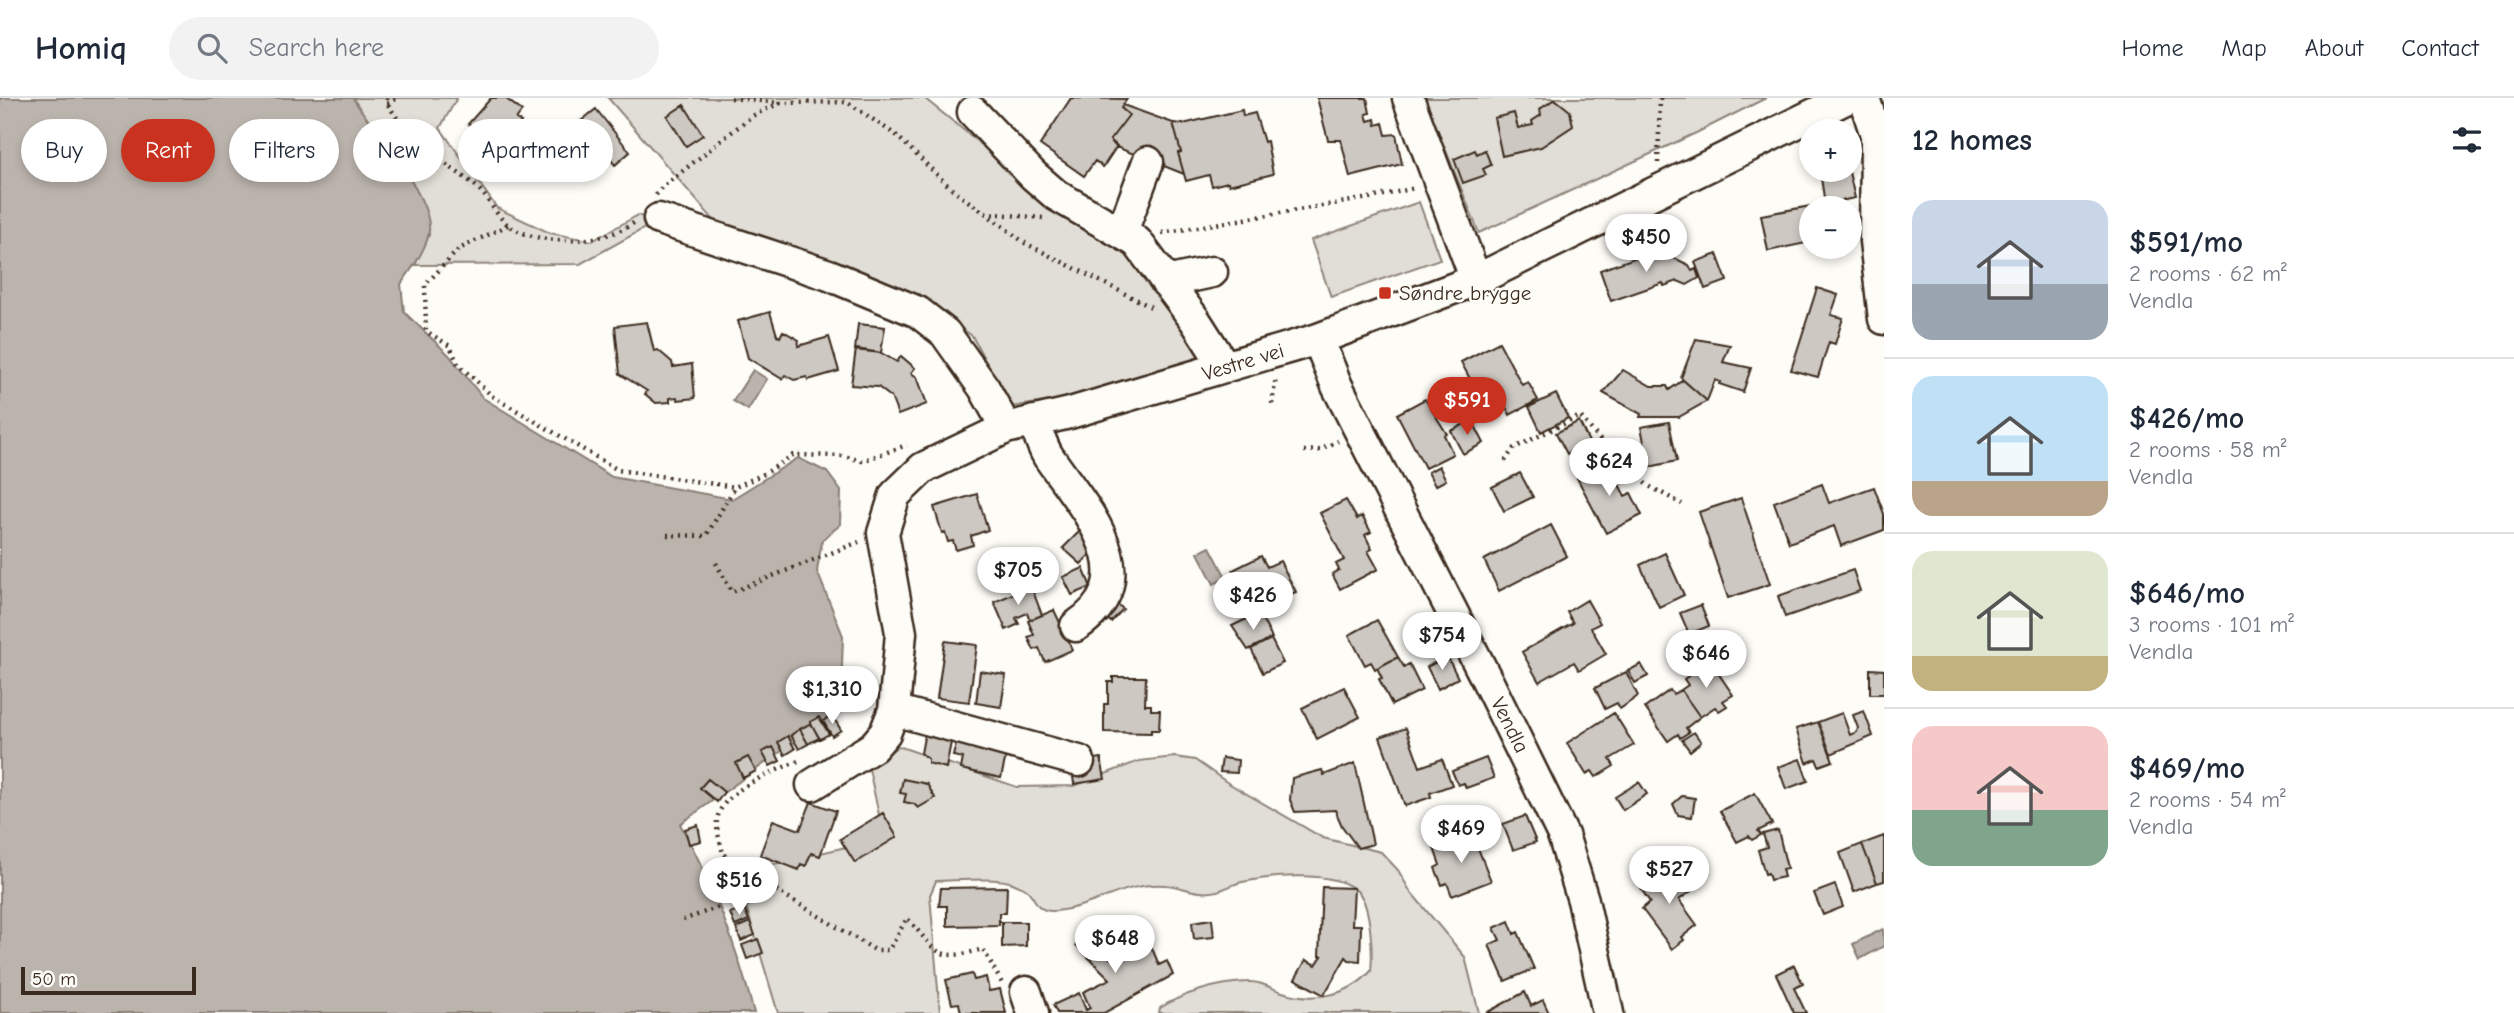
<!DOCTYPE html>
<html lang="en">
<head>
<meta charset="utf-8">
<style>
  :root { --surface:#fff; --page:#f2f2f3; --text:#1f2937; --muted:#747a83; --line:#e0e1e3; --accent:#c8321e }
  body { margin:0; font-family:"Comic Neue",sans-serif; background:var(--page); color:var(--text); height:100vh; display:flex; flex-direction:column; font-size:26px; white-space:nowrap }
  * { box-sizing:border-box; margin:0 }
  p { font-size:23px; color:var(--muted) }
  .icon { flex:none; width:38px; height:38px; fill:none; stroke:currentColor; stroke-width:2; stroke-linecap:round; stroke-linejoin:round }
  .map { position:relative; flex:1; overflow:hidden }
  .details { display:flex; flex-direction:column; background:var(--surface); width:630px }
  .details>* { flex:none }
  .top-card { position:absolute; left:21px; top:21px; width:665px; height:63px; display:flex; gap:14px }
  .controls { position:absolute; left:1799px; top:21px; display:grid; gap:14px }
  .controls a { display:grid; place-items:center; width:63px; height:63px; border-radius:50%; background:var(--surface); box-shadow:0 4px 10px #0003; font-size:35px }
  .scale { position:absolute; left:21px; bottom:18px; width:175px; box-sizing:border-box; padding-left:7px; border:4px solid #3b2a1e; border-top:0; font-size:19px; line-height:24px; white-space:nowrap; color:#3b2a1e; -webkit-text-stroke:5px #fdfcf7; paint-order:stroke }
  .price { position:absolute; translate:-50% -60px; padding:0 16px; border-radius:24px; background:#fff; color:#222; font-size:23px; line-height:46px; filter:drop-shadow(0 2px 4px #0008) }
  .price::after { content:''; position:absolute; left:50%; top:42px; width:21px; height:16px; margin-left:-10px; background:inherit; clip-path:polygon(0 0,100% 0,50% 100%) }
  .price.active { background:var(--accent); color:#fff }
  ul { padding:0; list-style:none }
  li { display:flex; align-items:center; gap:21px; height:175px; padding:0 28px }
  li+li { border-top:2px solid var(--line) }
  li span { display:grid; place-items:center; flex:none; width:196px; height:140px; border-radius:21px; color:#555 }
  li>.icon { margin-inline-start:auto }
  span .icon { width:84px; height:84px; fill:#fffc; stroke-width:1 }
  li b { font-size:30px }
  h2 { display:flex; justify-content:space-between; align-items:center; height:84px; padding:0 28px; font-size:30px }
  .pill { padding:0 24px; border-radius:32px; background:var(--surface); box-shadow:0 4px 10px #0003; font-size:24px; line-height:63px }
  .pill.active { background:var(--accent); color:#fff }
  header { display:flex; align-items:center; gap:42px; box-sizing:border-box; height:98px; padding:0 35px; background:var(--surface); border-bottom:2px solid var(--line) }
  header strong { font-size:33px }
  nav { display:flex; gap:38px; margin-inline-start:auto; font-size:24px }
  .search { width:490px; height:63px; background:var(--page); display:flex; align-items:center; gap:18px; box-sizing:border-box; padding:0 24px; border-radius:38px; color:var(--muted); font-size:26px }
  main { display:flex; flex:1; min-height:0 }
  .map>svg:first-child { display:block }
</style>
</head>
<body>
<header>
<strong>Homiq</strong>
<div class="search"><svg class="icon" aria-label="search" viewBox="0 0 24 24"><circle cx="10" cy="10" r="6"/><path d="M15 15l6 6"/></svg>Search here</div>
<nav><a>Home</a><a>Map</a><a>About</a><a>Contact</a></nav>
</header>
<main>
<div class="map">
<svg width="1884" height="915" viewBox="0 0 1884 915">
  <rect width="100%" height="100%" fill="#fdfcf7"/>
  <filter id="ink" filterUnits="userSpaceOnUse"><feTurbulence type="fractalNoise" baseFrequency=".0143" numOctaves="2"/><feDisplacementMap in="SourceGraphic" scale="14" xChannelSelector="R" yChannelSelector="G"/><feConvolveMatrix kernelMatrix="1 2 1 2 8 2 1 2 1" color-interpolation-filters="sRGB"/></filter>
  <g filter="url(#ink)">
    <!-- green -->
    <path fill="#e1ded7" stroke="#8e847a" stroke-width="2" d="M353 0H457L440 30 497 110 550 135 592 143 638 117 656 124 580 166 415 167 429 137Z
      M608 0H924L1087 132 1134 152 1209 260 1106 295 1010 309 972 238 933 210 724 134Z
      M1425 0H1766L1696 35 1479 135Z
      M1419 104 1440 161 1331 199 1311 142Z
      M898 648 1017 689 1074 688 1139 663 1175 659 1195 662 1228 685 1323 740 1381 754 1398 772 1410 793 1465 859 1479 915H1159L1160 910C1183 895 1219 885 1247 884 1261 883 1270 890 1282 894 1314 904 1349 898 1371 873 1373 855 1371 809 1359 795 1338 771 1271 778 1242 784 1233 786 1225 791 1217 793 1198 798 1183 788 1165 787 1125 783 1090 812 1052 813 1037 813 1036 802 1029 794 1026 790 1019 788 1015 786 1000 778 955 783 936 783L930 797 940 915H778L736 775 884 740 869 671Z"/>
    <!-- water -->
    <path fill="#bbb4ad" stroke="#887d74" stroke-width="2" d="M0 0H353C372 32 439 104 428 139 423 156 411 172 401 186L404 214 449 257 483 300 612 379 732 401 798 360 827 374 841 393 840 427 822 442 817 473 843 538 841 598 832 617 680 726C713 785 737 850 754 915H0Z
      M753 272 767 281 748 312 733 303Z
      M1210 449 1226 479 1214 486 1198 455Z
      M1883 831 1884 848 1860 861 1853 846Z"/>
    <!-- building -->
    <path fill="#cdc8c2" stroke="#3b2a1e" stroke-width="2" d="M491 0H505L522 13 516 21 521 24 518 28 522 31 511 45 508 43 497 54 468 32 471 28 468 26Z
      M1071 0 1127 1 1121 10 1129 17 1110 42 1117 48 1103 69 1095 63 1084 78 1040 47Z
      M1317 0H1367L1370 15 1366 16 1368 23 1375 21 1376 27 1383 25 1386 37 1396 36 1402 66 1350 79 1341 42H1328Z
      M1555 1 1570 13 1573 28 1541 49 1502 58 1494 20 1514 15 1518 30 1533 27 1532 23 1541 17 1540 11Z
      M684 7 703 37 686 48 667 18Z
      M1123 7 1173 25 1181 54 1178 55 1184 76 1116 49 1110 42 1129 17 1121 10Z
      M596 11 630 54 615 67 581 23Z
      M1242 12 1243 18 1255 15 1264 44 1267 43 1273 76 1229 87 1228 84 1212 88 1209 77 1186 83 1178 55 1181 54 1173 25 1183 26Z
      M1475 52 1477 56 1485 52 1491 67 1483 71 1486 77 1463 85 1454 61Z
      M1849 74 1855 100 1825 106 1821 80Z
      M1822 106 1823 110H1811V144L1768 153 1761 117Z
      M1657 152 1689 167 1692 173 1696 171 1699 180 1687 187 1678 183 1664 188 1663 185 1611 203 1600 172Z
      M1717 156 1727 183 1705 191 1695 164Z
      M1817 190 1838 197 1831 217 1843 220 1835 246 1829 244 1818 279 1791 272Z
      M770 214 777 237 780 239 783 233 799 242 798 248 829 239 839 273 808 282 807 279 794 282 785 277 782 281 748 260 738 223Z
      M647 224 654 253 658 252 672 264 673 269 692 266 695 300 678 302 677 299 670 300V304L656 305 645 296 647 293 620 276 615 228Z
      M858 226 885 229 881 255 855 252Z
      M1696 241 1730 247 1723 264 1751 270 1743 294 1719 286 1720 284 1715 282 1707 303 1681 280Z
      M1499 244 1522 287 1528 284 1538 302 1510 317 1504 305 1487 313 1461 264Z
      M856 251 881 255 897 264 901 258 915 270 911 275 917 279 927 306 898 317 891 299 878 289 851 287Z
      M1623 272 1651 288H1667L1669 292 1683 282 1707 303 1679 319H1640L1641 316 1603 295Z
      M1556 296 1568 320 1541 334 1529 309Z
      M1425 301 1447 336 1444 337 1453 356 1425 370 1397 316Z
      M1472 322 1484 345 1463 356 1451 333Z
      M1579 323 1589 344 1567 356 1556 335Z
      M1669 324 1677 363 1649 369 1641 329Z
      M1607 364 1625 398 1631 395 1642 417 1606 435 1577 380Z
      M1439 368 1446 382 1435 388 1428 374Z
      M1520 375 1533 399 1504 413 1492 389Z
      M1822 386 1829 405 1874 389 1884 416V432L1841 448 1834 428 1789 445 1774 404Z
      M977 396 988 432 971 438 973 447 956 452 953 443 948 444 945 434 942 435 934 409Z
      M1741 400 1770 486 1728 500 1699 414Z
      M1346 402 1357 421 1362 418 1371 434 1365 437 1372 451 1368 453 1378 471 1340 491 1332 476 1339 472 1336 466 1344 462 1320 415Z
      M1551 427 1567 458 1499 493 1484 462Z
      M1080 433 1097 449 1081 466 1063 450Z
      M1665 455 1684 497 1659 509 1640 467Z
      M1261 458 1267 469 1280 463 1296 494 1240 517 1226 491 1239 484 1233 472Z
      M1083 470 1091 489 1072 497 1063 479Z
      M1853 472 1860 493 1785 519 1778 498Z
      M1031 488 1042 517 1030 522 1027 515 1016 520 1019 526 1006 532 994 504Z
      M1587 502 1600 525 1591 530 1606 556 1579 572 1574 564 1539 584 1522 554 1573 525 1567 514Z
      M1114 503 1123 511 1111 524 1102 516Z
      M1701 507 1709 528 1689 536 1680 515Z
      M1054 512 1061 527 1063 526 1072 552 1045 564 1039 550 1034 552 1028 539 1034 537 1028 523Z
      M1259 515 1272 540 1248 552 1232 528Z
      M1377 522 1398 559 1375 571 1371 564 1365 567 1349 537Z
      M1271 541 1283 565 1263 575 1251 551Z
      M945 543 977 547 969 604 937 600Z
      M1447 558 1458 580 1438 591 1427 569Z
      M1398 559 1404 569 1409 566 1422 592 1392 607 1379 581 1382 580 1377 570Z
      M1710 563 1733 597 1723 603 1727 608 1719 613 1715 609 1700 619 1681 592 1688 587 1684 581Z
      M1641 566 1648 578 1635 585 1628 573Z
      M1870 571 1884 572V596H1870Z
      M980 573 1006 577 1001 609 976 605Z
      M1626 574 1638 598 1620 611 1617 605 1605 611 1595 590Z
      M1113 579H1146L1145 607H1151V612H1160L1159 632H1151V635L1104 634V606H1108V584H1113Z
      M1344 589 1360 619 1317 641 1302 610Z
      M1670 592 1673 596 1681 592 1700 619 1686 630 1689 634 1680 640 1678 636 1668 643 1645 610Z
      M1864 613 1873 638 1831 656 1818 624 1842 615 1850 637 1857 634 1858 630 1853 617Z
      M1614 615 1634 647 1610 661 1614 668 1596 679 1592 673 1586 676 1567 645Z
      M832 617 841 632 832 638 823 623Z
      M819 619 829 636 820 641 810 624Z
      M1818 624 1833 663 1819 668 1816 661 1807 665 1796 631Z
      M811 625 819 640 808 646 800 631Z
      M1406 630 1420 669 1442 661 1452 687 1430 695 1431 699 1405 708 1380 639Z
      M800 631 808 646 799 651 791 637Z
      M925 634 952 639 946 670 928 665V661L921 655Z
      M1694 634 1701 644 1690 653 1682 642Z
      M788 638 795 651 785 657 778 644Z
      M957 642 1008 649 1001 680 961 671 963 660 953 658Z
      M773 649 780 663 770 668 762 654Z
      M748 659 756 673 743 680 736 665Z
      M1101 660 1105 681 1074 686 1071 664Z
      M1222 660 1238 662 1237 675 1220 674Z
      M1486 660 1494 680 1466 690 1464 685 1458 687 1452 673Z
      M1800 661 1808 683 1786 691 1778 669Z
      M1355 665 1373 746 1358 750 1342 728 1335 712 1295 714 1290 702 1292 680 1322 672 1324 677Z
      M708 681 724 694 717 704 700 690Z
      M903 681 927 686 935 700 918 710 914 706 904 704 906 696 900 695Z
      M1639 684 1647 696 1623 712 1615 699Z
      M1755 695 1772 726 1758 733 1761 737 1752 742 1749 738 1737 744 1720 713Z
      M1682 698 1695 700 1692 719 1678 717 1673 706Z
      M811 704 836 713 820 758 811 755 806 768 801 766 799 772 760 757 773 722 800 732Z
      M883 715 897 739 855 765 840 741Z
      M1525 718 1536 744 1513 752 1503 726Z
      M698 727 701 743 689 746 685 731Z
      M1778 732 1787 770 1782 771 1784 779 1770 782 1768 775 1765 776 1758 752 1767 749 1763 736Z
      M1472 735 1491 783 1452 798 1447 785 1442 787 1435 770 1440 767 1434 750Z
      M1884 738V783L1877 785 1862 746Z
      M1862 746 1877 785 1854 794 1840 755Z
      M1676 767 1694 791 1679 802 1697 827 1682 839 1684 842 1672 851 1642 811 1650 804 1641 791Z
      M1835 787 1843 809 1823 817 1814 795Z
      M1007 789 1006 815H999V827L947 828V808H939L941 790Z
      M1322 789 1354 790 1352 827H1361L1360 863 1349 862 1346 859 1324 897 1295 881 1306 862 1316 867 1322 858H1319Z
      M751 791 756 804 736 812 730 799Z
      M744 810 749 822 735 828 730 815Z
      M1212 821 1214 839 1194 841 1192 824Z
      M1509 823 1514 836 1518 834 1534 871 1505 883 1489 847 1500 842 1494 830Z
      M750 824 755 837 741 843 736 830Z
      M1002 824H1026V848L1002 849Z
      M1101 826 1119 847 1108 856 1110 860 1131 848 1135 858 1152 850 1159 867 1167 863 1173 877 1104 915H1057L1053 907 1079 895 1086 912 1090 910 1083 894 1110 881 1076 847Z
      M758 841 763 855 747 861 742 847Z
      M1794 867 1803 886 1794 890 1806 915H1794L1776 876Z
      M972 876 974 882 986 879 989 893 1000 891 1006 915H961L959 905 952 906 946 882Z
      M1525 894 1531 908 1543 902 1549 915H1486Z"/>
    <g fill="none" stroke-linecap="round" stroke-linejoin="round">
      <!-- minor casing -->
      <g stroke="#3b2a1e" stroke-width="35">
        <path id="minor" d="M1408 0 1476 182
          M1864 0 1876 37 1875 143 1884 221
          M973 14 1033 77 1056 97 1137 144 1195 222 1225 269
          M659 121 829 177 918 214 945 235 984 290 1006 330
          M1122 134 1148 64
          M1166 184 1212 174
          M1318 241 1337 288 1488 584 1563 737 1583 802 1608 915
          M1034 323C1038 335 1042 348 1048 358 1081 407 1151 478 1076 528
          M894 612 1079 663
          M812 687 873 649 885 635 894 612 901 535 883 435 895 397 923 370 1006 330 1070 315 1318 241 1476 182 1847 0
          M1026 894 1033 915"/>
      </g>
      <!-- path -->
      <path stroke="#3b2a1e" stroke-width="4.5" stroke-dasharray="2 5" stroke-linecap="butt" d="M387 0V5C415 50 432 55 472 85 487 96 493 114 507 126 537 150 606 146 635 124
        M731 0 781 5 847 4 896 37 955 94 985 115 1043 120
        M387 5 400 0
        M1658 65 1660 0
        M656 97 660 91 752 18 780 5
        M985 115 1025 145 1151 209
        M508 127 459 151 425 187 426 233 450 248 458 266 492 298 618 372 735 389 766 375 793 357 844 358 862 363 907 347
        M1162 135 1375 99 1415 90
        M1272 306 1276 279
        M1304 353 1320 352 1338 343
        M1505 363 1514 350 1580 318 1606 349 1647 387 1682 406
        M667 437 706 438 735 389
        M716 465 732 494 859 444
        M798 663C774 674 720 692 717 723 716 733 721 746 723 756L761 783 875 852H889L907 820C938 854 935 865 983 851L1003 887
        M683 822 722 808"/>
      <!-- minor -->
      <use href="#minor" stroke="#fdfcf7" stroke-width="30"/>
    </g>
  </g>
  <!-- markers -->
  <rect fill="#c8321e" stroke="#fdfcf7" stroke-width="2.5" x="1378" y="188" width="14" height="14" rx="3.5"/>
  <g text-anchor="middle" stroke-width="5" stroke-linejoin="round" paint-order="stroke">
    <!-- poi labels -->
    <g font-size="21" fill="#3b2a1e" stroke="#fdfcf7" text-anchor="start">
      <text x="1399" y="202">Søndre brygge</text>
    </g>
    <!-- street labels -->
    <g font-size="21" fill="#3b2a1e" stroke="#fdfcf7">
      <text transform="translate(1243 264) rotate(-17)" y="7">Vestre vei</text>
      <text transform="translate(1510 627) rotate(63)" y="7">Vendla</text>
    </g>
  </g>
</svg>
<div class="controls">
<a>+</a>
<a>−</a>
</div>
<div class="scale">50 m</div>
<b class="price" style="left:1646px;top:176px">$450</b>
<b class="price active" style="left:1467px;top:339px">$591</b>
<b class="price" style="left:1609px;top:400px">$624</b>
<b class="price" style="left:1018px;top:509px">$705</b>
<b class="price" style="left:1253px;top:534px">$426</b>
<b class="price" style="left:1442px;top:574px">$754</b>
<b class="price" style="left:1706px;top:592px">$646</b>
<b class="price" style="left:832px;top:628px">$1,310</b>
<b class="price" style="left:1461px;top:767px">$469</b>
<b class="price" style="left:1669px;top:808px">$527</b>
<b class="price" style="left:739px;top:819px">$516</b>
<b class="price" style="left:1115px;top:877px">$648</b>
<div class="top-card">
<a class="pill">Buy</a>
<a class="pill active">Rent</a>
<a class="pill">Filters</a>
<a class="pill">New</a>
<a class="pill">Apartment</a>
</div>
</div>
<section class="details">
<h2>12 homes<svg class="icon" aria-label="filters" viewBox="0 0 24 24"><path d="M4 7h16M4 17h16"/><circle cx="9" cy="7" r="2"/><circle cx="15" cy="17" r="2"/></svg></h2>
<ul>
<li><span style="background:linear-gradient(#c9d6e8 60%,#9aa5b1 0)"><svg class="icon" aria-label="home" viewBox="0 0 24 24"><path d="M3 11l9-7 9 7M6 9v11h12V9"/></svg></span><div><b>$591/mo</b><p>2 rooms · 62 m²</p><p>Vendla</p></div></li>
<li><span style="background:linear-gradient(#bfe0f5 75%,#b9a48a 0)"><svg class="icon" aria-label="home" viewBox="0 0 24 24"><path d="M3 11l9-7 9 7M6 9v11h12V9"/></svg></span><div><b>$426/mo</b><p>2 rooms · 58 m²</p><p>Vendla</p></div></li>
<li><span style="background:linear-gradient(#dfe7d0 75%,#c2b280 0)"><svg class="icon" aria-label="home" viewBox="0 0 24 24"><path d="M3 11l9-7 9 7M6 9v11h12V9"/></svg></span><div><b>$646/mo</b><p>3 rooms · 101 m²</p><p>Vendla</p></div></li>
<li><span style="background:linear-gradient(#f6c9c9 60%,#7fa58c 0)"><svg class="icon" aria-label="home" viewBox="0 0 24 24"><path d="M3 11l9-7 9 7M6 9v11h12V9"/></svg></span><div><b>$469/mo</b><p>2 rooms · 54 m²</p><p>Vendla</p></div></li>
</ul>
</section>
</main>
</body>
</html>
